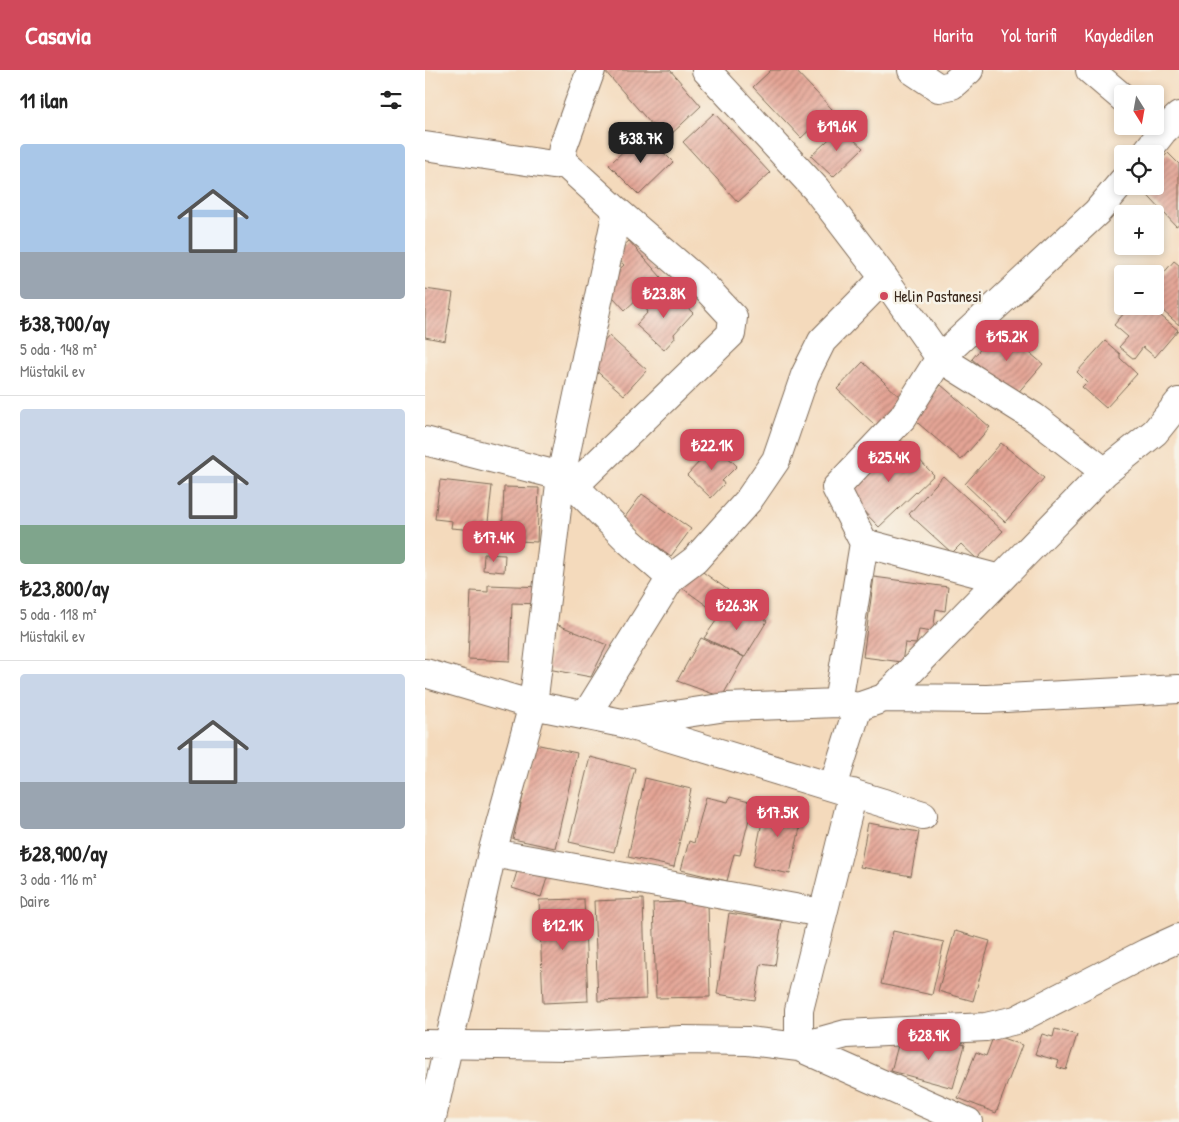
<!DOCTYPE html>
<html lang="tr">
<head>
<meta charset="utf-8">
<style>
  :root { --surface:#fff; --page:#f6f6f6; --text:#222; --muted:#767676; --line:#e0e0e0; --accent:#d1495b }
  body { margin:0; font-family:"Patrick Hand",sans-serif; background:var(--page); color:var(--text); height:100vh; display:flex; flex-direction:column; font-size:19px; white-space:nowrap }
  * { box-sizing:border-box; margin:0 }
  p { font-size:16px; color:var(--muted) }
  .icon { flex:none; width:28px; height:28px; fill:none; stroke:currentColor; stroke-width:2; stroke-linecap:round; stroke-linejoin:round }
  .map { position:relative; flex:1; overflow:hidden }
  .side { display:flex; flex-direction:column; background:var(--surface); width:425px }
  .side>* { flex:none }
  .needle { width:32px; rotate:169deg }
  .buttons { position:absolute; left:689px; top:15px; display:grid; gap:10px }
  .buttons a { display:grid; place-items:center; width:50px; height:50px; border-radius:5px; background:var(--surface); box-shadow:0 2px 8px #0003; font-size:25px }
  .price { position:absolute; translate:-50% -42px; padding:0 11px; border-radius:10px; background:var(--accent); color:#fff; font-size:16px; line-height:32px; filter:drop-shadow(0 1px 2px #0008) }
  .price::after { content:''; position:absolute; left:50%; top:30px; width:15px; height:11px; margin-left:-8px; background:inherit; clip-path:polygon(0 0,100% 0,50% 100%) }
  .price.active { background:#222; color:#fff }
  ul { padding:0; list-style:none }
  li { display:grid; align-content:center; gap:10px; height:265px; padding:0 20px }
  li+li { border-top:1px solid var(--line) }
  li span { display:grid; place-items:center; height:155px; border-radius:5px; color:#555 }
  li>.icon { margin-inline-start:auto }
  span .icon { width:90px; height:90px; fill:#fffc; stroke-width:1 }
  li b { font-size:21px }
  h2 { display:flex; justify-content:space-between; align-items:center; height:60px; padding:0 20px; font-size:21px }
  header { display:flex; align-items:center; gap:30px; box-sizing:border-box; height:70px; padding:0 25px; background:var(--accent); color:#fff }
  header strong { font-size:24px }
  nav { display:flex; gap:28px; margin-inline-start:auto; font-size:18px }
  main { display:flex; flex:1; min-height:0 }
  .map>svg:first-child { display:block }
</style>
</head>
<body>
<header>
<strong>Casavia</strong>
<nav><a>Harita</a><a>Yol tarifi</a><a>Kaydedilen</a></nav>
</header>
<main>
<section class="side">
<h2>11 ilan<svg class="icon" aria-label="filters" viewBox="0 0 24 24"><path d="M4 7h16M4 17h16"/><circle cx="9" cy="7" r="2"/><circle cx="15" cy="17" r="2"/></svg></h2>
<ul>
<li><span style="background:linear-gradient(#a9c7e8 70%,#9aa5b1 0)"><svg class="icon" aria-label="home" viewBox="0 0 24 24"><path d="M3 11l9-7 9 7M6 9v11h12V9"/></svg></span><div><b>₺38,700/ay</b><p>5 oda · 148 m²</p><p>Müstakil ev</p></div></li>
<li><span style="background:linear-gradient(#c9d6e8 75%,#7fa58c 0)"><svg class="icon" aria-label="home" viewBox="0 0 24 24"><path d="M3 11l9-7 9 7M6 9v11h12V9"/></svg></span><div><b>₺23,800/ay</b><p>5 oda · 118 m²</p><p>Müstakil ev</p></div></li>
<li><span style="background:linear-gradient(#c9d6e8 70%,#9aa5b1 0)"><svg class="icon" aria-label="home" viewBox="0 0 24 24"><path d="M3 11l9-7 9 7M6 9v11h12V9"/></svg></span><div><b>₺28,900/ay</b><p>3 oda · 116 m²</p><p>Daire</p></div></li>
</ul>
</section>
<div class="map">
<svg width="754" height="1052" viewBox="0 0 754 1052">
  <defs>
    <pattern id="building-hatch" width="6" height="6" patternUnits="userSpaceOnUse" patternTransform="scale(1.25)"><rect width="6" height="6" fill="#e4a495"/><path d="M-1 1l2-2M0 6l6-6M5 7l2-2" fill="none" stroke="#ba8679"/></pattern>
  </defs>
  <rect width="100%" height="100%" fill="#f7f3e8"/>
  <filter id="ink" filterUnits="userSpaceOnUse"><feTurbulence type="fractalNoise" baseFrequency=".02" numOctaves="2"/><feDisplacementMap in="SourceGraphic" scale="10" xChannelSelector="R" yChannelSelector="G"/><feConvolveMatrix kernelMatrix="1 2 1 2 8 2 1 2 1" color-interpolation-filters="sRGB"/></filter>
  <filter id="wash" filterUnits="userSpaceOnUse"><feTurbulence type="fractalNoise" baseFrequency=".0096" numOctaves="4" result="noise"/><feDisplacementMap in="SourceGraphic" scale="20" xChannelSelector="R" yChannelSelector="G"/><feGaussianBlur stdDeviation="1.12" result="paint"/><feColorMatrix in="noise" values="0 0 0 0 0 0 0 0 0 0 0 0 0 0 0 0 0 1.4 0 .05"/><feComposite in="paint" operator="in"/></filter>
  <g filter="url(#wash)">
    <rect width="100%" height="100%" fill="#f4dabc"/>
    <g id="blocks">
      <!-- building -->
      <path fill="url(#building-hatch)" d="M179 0H245L276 36 240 70Z
        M346 0H370L407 39 376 68 328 17Z
        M289 43 345 103 313 132 258 72Z
        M416 58 438 78 408 107 386 86Z
        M218 62 248 92 214 125 184 95Z
        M743 83 754 94V154L751 156 714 116H730V95Z
        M204 171 236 207 200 240 177 215 199 195 189 184Z
        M749 191 754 195V255L730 234V213Z
        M0 219 28 223 20 271 0 267Z
        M243 220 268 243 249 264 250 268 239 280 211 255 223 242 220 237 225 231 233 230Z
        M705 236H724L753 260 730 287 718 277 709 289 694 277 703 267 689 255Z
        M574 257 618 294 590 326 547 289Z
        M184 266 222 300 199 325 161 292Z
        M680 271 695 284V288L712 304 681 338 657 317 662 312 652 302Z
        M438 292 478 330 452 357 412 319Z
        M516 315 565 357 536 390 487 348Z
        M474 369 509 405 454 457 419 421Z
        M576 373 619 408 580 452 540 414Z
        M290 375 312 396 297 411 299 414 286 428 262 405Z
        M518 406 578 461 552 489 536 474 527 483 484 444Z
        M15 410 67 416 62 461 26 458 27 451 10 449Z
        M79 417 114 418 112 472 77 470Z
        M217 424 266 459 246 486 197 451Z
        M59 484 80 485 79 502 58 500Z
        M268 495 303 520 288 540 253 515Z
        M449 507 523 517 520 541 511 539 508 562 494 560 491 574 480 573 477 592 438 587Z
        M63 515 118 517V534L87 533 85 591 43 589 46 521 63 522Z
        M321 536 342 551 320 587 279 568 298 541 314 549Z
        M131 554 182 575 166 607 123 599Z
        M276 568 319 587 297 627 252 611Z
        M110 674 152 683 130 778 88 769Z
        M165 687 210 698 189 782 144 772Z
        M220 708 266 719 249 797 203 787Z
        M281 727 303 732 305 727 328 733 315 785 309 784 302 811 256 800 264 771 269 773Z
        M341 732 379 739 365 804 328 796Z
        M443 753 494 762 486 806 435 797Z
        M94 795 123 805 116 827 87 818Z
        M159 829 163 931 118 933 114 830Z
        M218 829 221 929 173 931 169 831Z
        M283 831 285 927 231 928 228 833Z
        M304 843 357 851 350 896 336 894 330 930 292 924Z
        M468 861 519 872 507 925 456 914Z
        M530 861 565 871 548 931 513 921Z
        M630 959 652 965 641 1000 632 997 634 991 610 984 617 964 628 967Z
        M569 965 597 975 571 1043 533 1028 551 982 561 986Z
        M512 967 540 975 528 1018 466 1001 475 968 509 977Z"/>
    </g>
  </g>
  <g filter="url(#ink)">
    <use href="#blocks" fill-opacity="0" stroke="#7c6855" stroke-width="1"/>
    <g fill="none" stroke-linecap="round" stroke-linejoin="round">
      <!-- minor casing -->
      <g stroke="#7c6855" stroke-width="30">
        <path id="minor" d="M281 0 391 119 459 208 515 288 609 347 680 402
          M487 0 514 18 527 15 544 0
          M665 0 698 28
          M0 76 128 95 136 90 138 77 166 0
          M720 84 738 61 754 46
          M136 90 192 141 280 217 308 247 306 264 149 416
          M0 371 136 406 149 416 204 471 246 508
          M439 473 575 509
          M0 603 108 635 197 653 301 637 413 633 433 637 459 628 562 629 754 619
          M459 628 680 402 730 362 754 332
          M413 633 439 473 411 418 478 347 515 288 672 142 698 111
          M161 645 246 508 270 490 323 431 351 390 380 305 397 271 459 208
          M203 655 498 745
          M408 717 433 637
          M428 723 374 940V977L543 1052
          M67 783 397 843
          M0 974 140 976 257 970 323 971 374 977 421 964 561 957 591 950 721 883 754 868
          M6 1052 67 783 108 635 136 406 192 141"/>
      </g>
      <!-- minor -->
      <use href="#minor" stroke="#fff" stroke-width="28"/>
    </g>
  </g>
  <!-- markers -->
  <circle fill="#d1495b" stroke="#f7f3e8" stroke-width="2" cx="459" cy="226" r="5"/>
  <g text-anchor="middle" stroke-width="5" stroke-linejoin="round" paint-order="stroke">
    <!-- poi labels -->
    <g font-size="16" fill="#3b2a1e" stroke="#f7f3e8" text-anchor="start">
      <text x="469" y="232">Helin Pastanesi</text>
    </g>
  </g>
</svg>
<div class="buttons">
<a><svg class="needle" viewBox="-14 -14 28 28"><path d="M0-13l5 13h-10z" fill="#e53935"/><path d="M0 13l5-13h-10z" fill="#767676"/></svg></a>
<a><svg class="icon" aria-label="locate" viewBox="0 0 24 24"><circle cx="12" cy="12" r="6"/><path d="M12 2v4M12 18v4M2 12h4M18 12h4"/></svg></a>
<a>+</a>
<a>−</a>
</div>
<b class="price" style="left:412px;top:82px">₺19.6K</b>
<b class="price active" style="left:216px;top:94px">₺38.7K</b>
<b class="price" style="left:239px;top:249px">₺23.8K</b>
<b class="price" style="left:582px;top:292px">₺15.2K</b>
<b class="price" style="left:287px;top:401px">₺22.1K</b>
<b class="price" style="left:464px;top:413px">₺25.4K</b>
<b class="price" style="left:69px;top:493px">₺17.4K</b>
<b class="price" style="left:312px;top:561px">₺26.3K</b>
<b class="price" style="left:353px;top:768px">₺17.5K</b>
<b class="price" style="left:138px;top:881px">₺12.1K</b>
<b class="price" style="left:504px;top:991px">₺28.9K</b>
</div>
</main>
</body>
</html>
